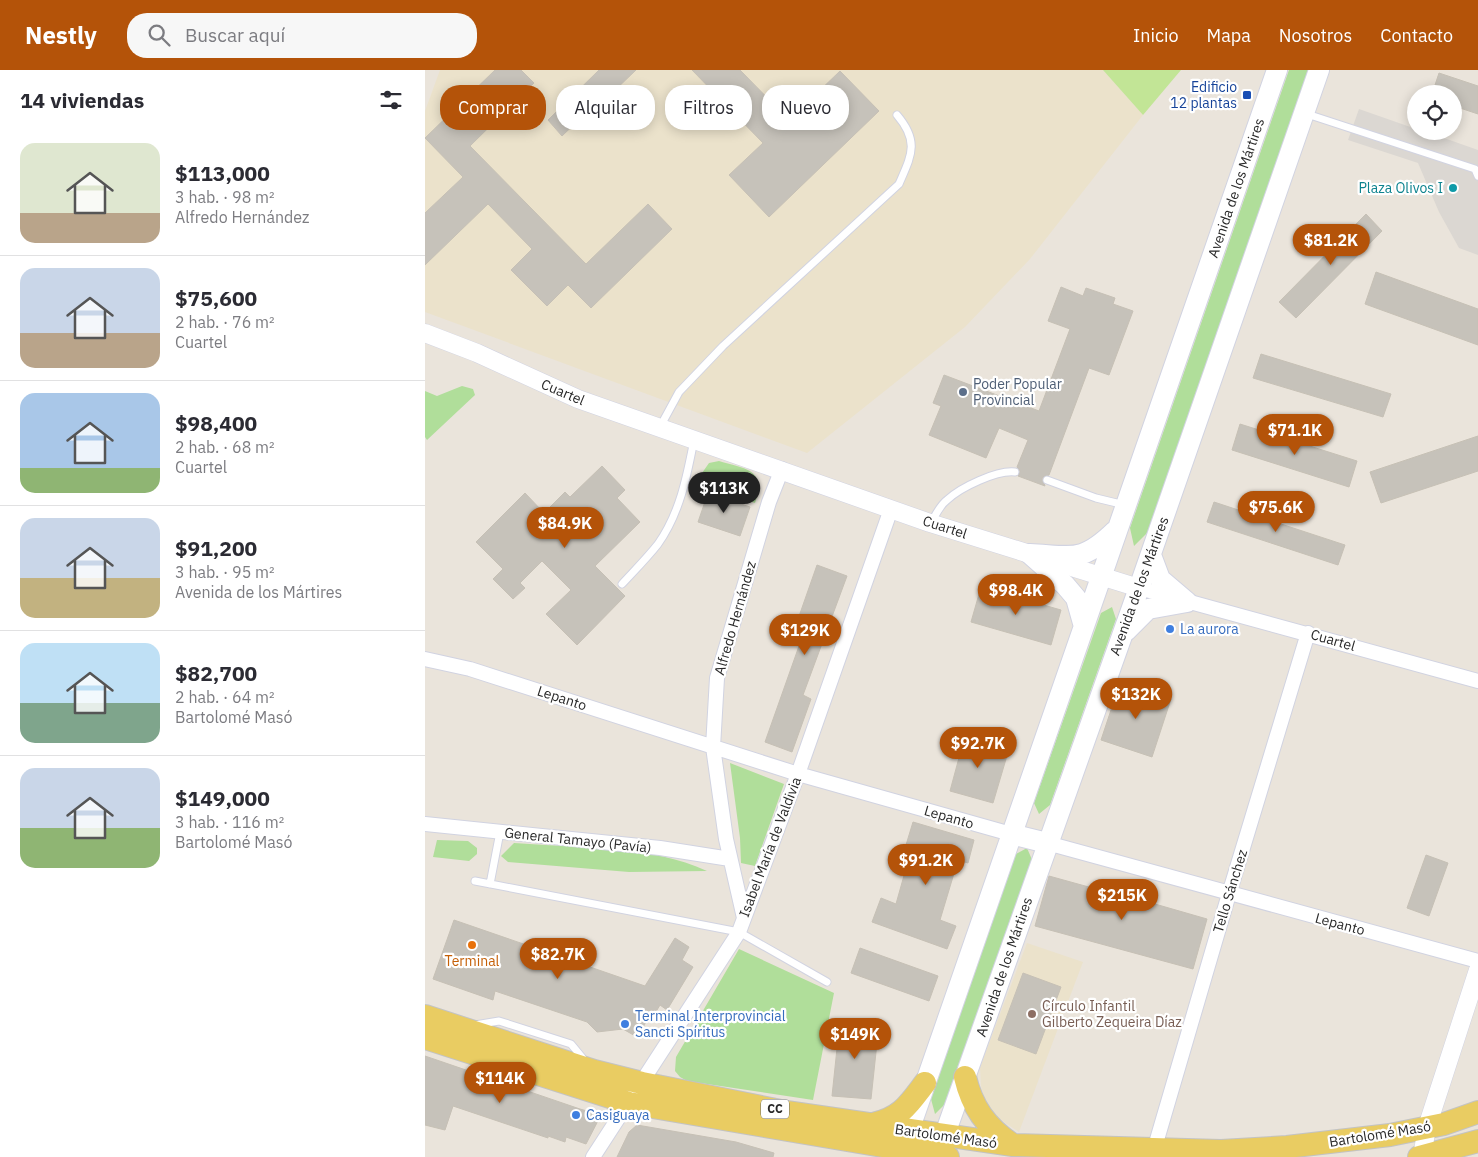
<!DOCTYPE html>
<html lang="es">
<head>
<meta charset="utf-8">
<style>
  :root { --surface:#fff; --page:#f7f7f7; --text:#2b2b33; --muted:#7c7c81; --line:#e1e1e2; --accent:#b45309 }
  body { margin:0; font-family:"IBM Plex Sans",sans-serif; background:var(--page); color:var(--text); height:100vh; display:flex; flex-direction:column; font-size:19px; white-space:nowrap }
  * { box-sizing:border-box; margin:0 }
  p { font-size:16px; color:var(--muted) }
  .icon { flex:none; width:28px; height:28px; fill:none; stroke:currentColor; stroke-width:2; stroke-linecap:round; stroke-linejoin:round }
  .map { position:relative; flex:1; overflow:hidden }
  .drawer { display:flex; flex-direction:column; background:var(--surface); width:425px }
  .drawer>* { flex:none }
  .hud { position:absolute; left:15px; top:15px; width:475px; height:45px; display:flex; gap:10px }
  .fabs { position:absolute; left:982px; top:15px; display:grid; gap:10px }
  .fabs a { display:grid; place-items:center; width:55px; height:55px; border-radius:50%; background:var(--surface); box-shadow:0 2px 12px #0003; font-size:25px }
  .price { position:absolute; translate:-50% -42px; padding:0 11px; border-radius:18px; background:var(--accent); color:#fff; font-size:16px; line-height:32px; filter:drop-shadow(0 1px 2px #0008) }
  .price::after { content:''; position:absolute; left:50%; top:30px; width:15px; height:11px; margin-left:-8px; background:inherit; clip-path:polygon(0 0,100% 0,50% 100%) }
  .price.selected { background:#222; color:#fff }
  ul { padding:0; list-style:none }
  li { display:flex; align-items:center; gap:15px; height:125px; padding:0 20px }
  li+li { border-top:1px solid var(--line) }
  li span { display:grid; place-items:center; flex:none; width:140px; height:100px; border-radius:15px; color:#555 }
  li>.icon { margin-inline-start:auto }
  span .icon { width:60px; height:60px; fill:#fffc; stroke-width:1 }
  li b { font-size:21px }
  h2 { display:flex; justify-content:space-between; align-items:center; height:60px; padding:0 20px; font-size:21px }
  .tag { padding:0 18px; border-radius:20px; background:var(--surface); box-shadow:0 2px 12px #0003; font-size:18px; line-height:45px }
  .tag.selected { background:var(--accent); color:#fff }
  header { display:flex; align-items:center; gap:30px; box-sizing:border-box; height:70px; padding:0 25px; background:var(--accent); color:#fff }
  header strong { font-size:24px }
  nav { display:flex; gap:28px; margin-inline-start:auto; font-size:18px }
  .search { width:350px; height:45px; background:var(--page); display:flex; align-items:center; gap:12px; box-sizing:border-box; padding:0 18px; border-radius:20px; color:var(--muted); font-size:19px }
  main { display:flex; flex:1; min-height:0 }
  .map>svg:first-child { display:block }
</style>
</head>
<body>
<header>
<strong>Nestly</strong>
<div class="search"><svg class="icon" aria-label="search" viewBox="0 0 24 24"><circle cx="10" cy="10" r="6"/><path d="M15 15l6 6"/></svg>Buscar aquí</div>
<nav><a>Inicio</a><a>Mapa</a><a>Nosotros</a><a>Contacto</a></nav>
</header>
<main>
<section class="drawer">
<h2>14 viviendas<svg class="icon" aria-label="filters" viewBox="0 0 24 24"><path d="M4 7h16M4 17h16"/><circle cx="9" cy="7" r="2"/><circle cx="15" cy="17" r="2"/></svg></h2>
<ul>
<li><span style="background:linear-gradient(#dfe7d0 70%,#b9a48a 0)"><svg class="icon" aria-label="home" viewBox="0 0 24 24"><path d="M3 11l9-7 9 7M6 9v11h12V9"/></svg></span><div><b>$113,000</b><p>3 hab. · 98 m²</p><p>Alfredo Hernández</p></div></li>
<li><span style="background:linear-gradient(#c9d6e8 65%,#b9a48a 0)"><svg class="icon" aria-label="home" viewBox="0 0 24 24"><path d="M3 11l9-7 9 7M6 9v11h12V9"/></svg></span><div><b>$75,600</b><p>2 hab. · 76 m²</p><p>Cuartel</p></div></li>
<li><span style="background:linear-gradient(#a9c7e8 75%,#8fb573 0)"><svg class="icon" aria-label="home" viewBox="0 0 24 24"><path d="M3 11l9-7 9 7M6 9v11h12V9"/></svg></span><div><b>$98,400</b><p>2 hab. · 68 m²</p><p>Cuartel</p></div></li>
<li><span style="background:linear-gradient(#c9d6e8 60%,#c2b280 0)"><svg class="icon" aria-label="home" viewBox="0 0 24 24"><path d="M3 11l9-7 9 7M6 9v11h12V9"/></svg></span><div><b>$91,200</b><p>3 hab. · 95 m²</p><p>Avenida de los Mártires</p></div></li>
<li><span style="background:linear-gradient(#bfe0f5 60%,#7fa58c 0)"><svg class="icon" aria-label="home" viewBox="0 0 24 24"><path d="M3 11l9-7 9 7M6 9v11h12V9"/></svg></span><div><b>$82,700</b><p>2 hab. · 64 m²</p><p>Bartolomé Masó</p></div></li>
<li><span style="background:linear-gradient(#c9d6e8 60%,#8fb573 0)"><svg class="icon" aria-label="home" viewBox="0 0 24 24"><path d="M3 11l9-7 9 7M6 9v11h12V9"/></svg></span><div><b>$149,000</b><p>3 hab. · 116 m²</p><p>Bartolomé Masó</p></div></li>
</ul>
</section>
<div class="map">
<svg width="1053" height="1087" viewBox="0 0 1053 1087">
  <rect width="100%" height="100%" fill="#eae4db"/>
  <!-- education -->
  <path fill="#ebe2cb" d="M15 0H678L718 45 605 189 540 257 382 383 0 242V41Z
    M602 873 658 892 594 1062 571 1047 561 1037 556 1016 555 997Z"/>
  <!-- green -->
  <path fill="#b0de9a" d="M864 0H884L724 461 709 476 705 458Z
    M37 316 48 319 50 325 2 370 0 367V321L12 326Z
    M294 391C321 399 342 399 330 433L275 415 277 403 284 393Z
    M687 537 691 549 625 735 614 744 609 733 676 543Z
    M305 693 359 714 330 796 316 793 315 768Z
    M12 770 43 771 52 778V784L44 791 8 787Z
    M89 773C150 778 227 775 282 801L204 802 83 792 76 786Z
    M602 778 608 792 521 1033 510 1044 506 1029 591 784Z
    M314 879 409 923 388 1030 262 1011 255 1007 250 1001 251 987Z"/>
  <!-- pitch -->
  <path fill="#c2e596" d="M678 0H756L718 45Z"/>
  <!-- plaza -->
  <path fill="#dbd7d2" d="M934 39 991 59V61H999L1053 80V185L1034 178 1014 142 993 93 923 70Z"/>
  <!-- building -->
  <path fill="#c6c2ba" stroke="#c6c0b5" d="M70 0H96L109 13 45 76 161 194 223 134 247 159 166 238 143 215 122 236 86 200 107 179 63 134 0 195V143L38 107 0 68Z
    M174 0H211L186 24 198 36 174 59 160 44 137 66 123 50Z
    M267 0H315L364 50 415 1 454 41 344 147 304 105 338 73Z
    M1014 3 1053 16V44L1029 36V24H1007Z
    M941 144 957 161 871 248 854 232Z
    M951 202 1053 239V275L940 234Z
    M636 217 658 226 661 218 690 228 688 234 708 241 684 305 664 298 624 405 617 408 620 416 593 406 595 401 592 397 603 370 574 358 561 388 504 365 516 336 508 333 519 305 614 341 645 259 623 251Z
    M836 284 966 324 958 347 828 308Z
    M815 354 932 391 924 417 807 380Z
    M1053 366V401L956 433 945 402Z
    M177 396 200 420 192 428 215 452 170 496 200 526 152 575 121 544 146 520 117 491 95 513 100 518 88 529 68 509 78 499 51 472 100 423 119 443 140 422 145 427Z
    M283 423 325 437 315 466 273 452Z
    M789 432 920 475 913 495 782 452Z
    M392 495 422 506 378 625 386 629 367 682 340 672 374 576 365 572Z
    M556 517 636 540 626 575 546 552Z
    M695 613 746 629 727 687 676 670Z
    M534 665 584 679 568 733 525 721 535 684 529 683Z
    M488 752 549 770 543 793 533 790 515 850 531 856 522 879 447 852 456 828 471 834 487 777 481 775Z
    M1001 785 1023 793 1004 846 982 838Z
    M624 806 689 824 692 812 709 816 726 821 723 832 782 849 768 899 610 856Z
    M29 850 220 916 250 868 264 877 257 890 268 897 242 940 235 935 229 945 226 944 212 967 198 959 172 962 162 952 70 921 68 930 8 909Z
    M435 878 513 906 504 931 426 903Z
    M598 903 636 917 611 984 573 970Z
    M415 950 454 954 446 1029 407 1026Z
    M0 986 155 1039 176 1045 161 1074 141 1067 140 1072 123 1066V1068L28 1036 20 1060 0 1055Z
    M212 1055 311 1072 349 1083 348 1087H192L204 1062Z"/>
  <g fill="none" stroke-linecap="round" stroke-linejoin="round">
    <!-- service casing -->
    <g stroke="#d1d3e1" stroke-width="9">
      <path id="service" d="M882 44 1050 99 1053 106
        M235 357 254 322 298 276 474 114C486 86 495 72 472 45
        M622 410 671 428 700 435
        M506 453C510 446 515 435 522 430 536 417 572 400 590 402
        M197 514C209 501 222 488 233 474 255 443 262 406 269 370
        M50 811 314 862 402 912
        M65 814 75 762
        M50 955 74 951 146 974 160 991"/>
    </g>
    <!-- minor casing -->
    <g stroke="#d1d3e1" stroke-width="16">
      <path id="minor" d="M714 518 1053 611
        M0 589 45 599 373 704 586 764
        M0 754 235 778 305 789
        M622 773 1053 891
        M319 848 301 769 288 677 292 608 344 432 357 399
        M729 1080 804 824 883 563
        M168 1087 314 862 373 704 466 439"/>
    </g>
    <!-- tertiary casing -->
    <g stroke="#d1d3e1" stroke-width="19">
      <path id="tertiary" d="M0 263 52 283 153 329 505 453 714 518
        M997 1087 1002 1057 1053 900"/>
    </g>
    <!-- secondary casing -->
    <g stroke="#d1d3e1" stroke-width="22">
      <path id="secondary" d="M605 484C648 486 657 493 690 461
        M605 484 640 515 651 528 658 553
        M726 485 735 509 762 532
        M701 561 723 539 762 532
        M586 764 622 773
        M479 1075 852 0
        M515 1078 714 518 894 0"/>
    </g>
    <!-- primary casing -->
    <g stroke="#c3c3c3" stroke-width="24">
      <path id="primary" d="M0 946 169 1001 217 1013 361 1042 588 1075 796 1081 862 1077 965 1065 1019 1054 1053 1042
        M0 968 204 1033 523 1087
        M540 1007C547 1037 561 1057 588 1075
        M448 1054C476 1048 484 1034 500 1013
        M994 1087 1053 1071"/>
    </g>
    <!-- service -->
    <use href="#service" stroke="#fff" stroke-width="7"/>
    <!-- minor -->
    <use href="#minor" stroke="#fff" stroke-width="14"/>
    <!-- tertiary -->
    <use href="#tertiary" stroke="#fff" stroke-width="18"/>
    <!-- secondary -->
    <use href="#secondary" stroke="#fff" stroke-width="20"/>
    <!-- primary -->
    <use href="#primary" stroke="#e9cc62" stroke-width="22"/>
  </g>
  <!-- markers -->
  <rect fill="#1a4fb4" stroke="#fff" stroke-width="2" x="817" y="20" width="10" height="10" rx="2.5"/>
  <circle fill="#0f9aa8" stroke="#fff" stroke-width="2" cx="1028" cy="118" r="5"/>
  <circle fill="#5c6f8a" stroke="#fff" stroke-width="2" cx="538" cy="322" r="5"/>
  <g fill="#3f7fe0" stroke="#fff" stroke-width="2">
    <circle cx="745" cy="559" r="5"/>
    <circle cx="200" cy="954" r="5"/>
    <circle cx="151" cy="1045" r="5"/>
  </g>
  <circle fill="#e8710a" stroke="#fff" stroke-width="2" cx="47" cy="875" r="5"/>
  <circle fill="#8d6e63" stroke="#fff" stroke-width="2" cx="607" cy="944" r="5"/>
  <g text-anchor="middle" stroke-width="4.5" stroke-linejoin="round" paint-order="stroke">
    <!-- shield labels -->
    <rect fill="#fff" stroke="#696969" stroke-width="1" x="336" y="1029.5" width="28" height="19" rx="4"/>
    <g font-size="12" font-weight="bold" fill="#292929">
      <text x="350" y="1043">CC</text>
    </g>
    <!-- transit labels -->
    <g font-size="14" fill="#164399" stroke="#fff" text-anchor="end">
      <text x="812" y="22">Edificio<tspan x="812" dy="16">12 plantas</tspan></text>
    </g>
    <!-- street labels -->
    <g font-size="14" fill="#292929" stroke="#fff">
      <text transform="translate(811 118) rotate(-71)" y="5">Avenida de los Mártires</text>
      <text transform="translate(138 322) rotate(23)" y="5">Cuartel</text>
      <text transform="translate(520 457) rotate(18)" y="5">Cuartel</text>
      <text transform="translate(714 516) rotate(-70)" y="5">Avenida de los Mártires</text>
      <text transform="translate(310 548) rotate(-74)" y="5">Alfredo Hernández</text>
      <text transform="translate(908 570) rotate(16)" y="5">Cuartel</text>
      <text transform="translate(137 628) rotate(18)" y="5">Lepanto</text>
      <text transform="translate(524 747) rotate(16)" y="5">Lepanto</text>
      <text transform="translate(153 770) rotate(6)" y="5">General Tamayo (Pavía)</text>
      <text transform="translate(345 777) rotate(-69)" y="5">Isabel María de Valdivia</text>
      <text transform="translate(805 821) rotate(-73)" y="5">Tello Sánchez</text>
      <text transform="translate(915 854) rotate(15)" y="5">Lepanto</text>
      <text transform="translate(579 897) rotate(-71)" y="5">Avenida de los Mártires</text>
      <text transform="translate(955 1064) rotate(-9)" y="5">Bartolomé Masó</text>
      <text transform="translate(521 1066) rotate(8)" y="5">Bartolomé Masó</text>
    </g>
    <!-- culture labels -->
    <g font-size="14" fill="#0d838f" stroke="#fff" text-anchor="end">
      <text x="1018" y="123">Plaza Olivos I</text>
    </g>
    <!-- service labels -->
    <g font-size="14" fill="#4e5e75" stroke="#fff" text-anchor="start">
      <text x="548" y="319">Poder Popular<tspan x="548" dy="16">Provincial</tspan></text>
    </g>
    <!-- shop labels -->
    <g font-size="14" fill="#366cbe" stroke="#fff" text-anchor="start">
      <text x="755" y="564">La aurora</text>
      <text x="210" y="951">Terminal Interprovincial<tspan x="210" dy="16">Sancti Spíritus</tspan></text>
      <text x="161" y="1050">Casiguaya</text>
    </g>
    <!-- food labels -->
    <g font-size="14" fill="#c56008" stroke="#fff">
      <text x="47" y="896">Terminal</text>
    </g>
    <!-- education labels -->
    <g font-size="14" fill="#785e54" stroke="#fff" text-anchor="start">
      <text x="617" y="941">Círculo Infantil<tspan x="617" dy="16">Gilberto Zequeira Díaz</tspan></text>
    </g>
  </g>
</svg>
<div class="fabs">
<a><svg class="icon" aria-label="locate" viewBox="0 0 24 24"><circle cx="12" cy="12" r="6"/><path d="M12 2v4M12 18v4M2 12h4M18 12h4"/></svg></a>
</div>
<b class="price" style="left:906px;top:196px">$81.2K</b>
<b class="price" style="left:870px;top:386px">$71.1K</b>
<b class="price selected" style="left:299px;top:444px">$113K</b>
<b class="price" style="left:851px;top:463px">$75.6K</b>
<b class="price" style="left:140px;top:479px">$84.9K</b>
<b class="price" style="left:591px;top:546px">$98.4K</b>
<b class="price" style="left:380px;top:586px">$129K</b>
<b class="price" style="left:711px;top:650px">$132K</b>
<b class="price" style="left:553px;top:699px">$92.7K</b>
<b class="price" style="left:501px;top:816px">$91.2K</b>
<b class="price" style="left:697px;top:851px">$215K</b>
<b class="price" style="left:133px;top:910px">$82.7K</b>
<b class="price" style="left:430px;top:990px">$149K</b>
<b class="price" style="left:75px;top:1034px">$114K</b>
<div class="hud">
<a class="tag selected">Comprar</a>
<a class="tag">Alquilar</a>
<a class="tag">Filtros</a>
<a class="tag">Nuevo</a>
</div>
</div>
</main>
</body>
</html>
